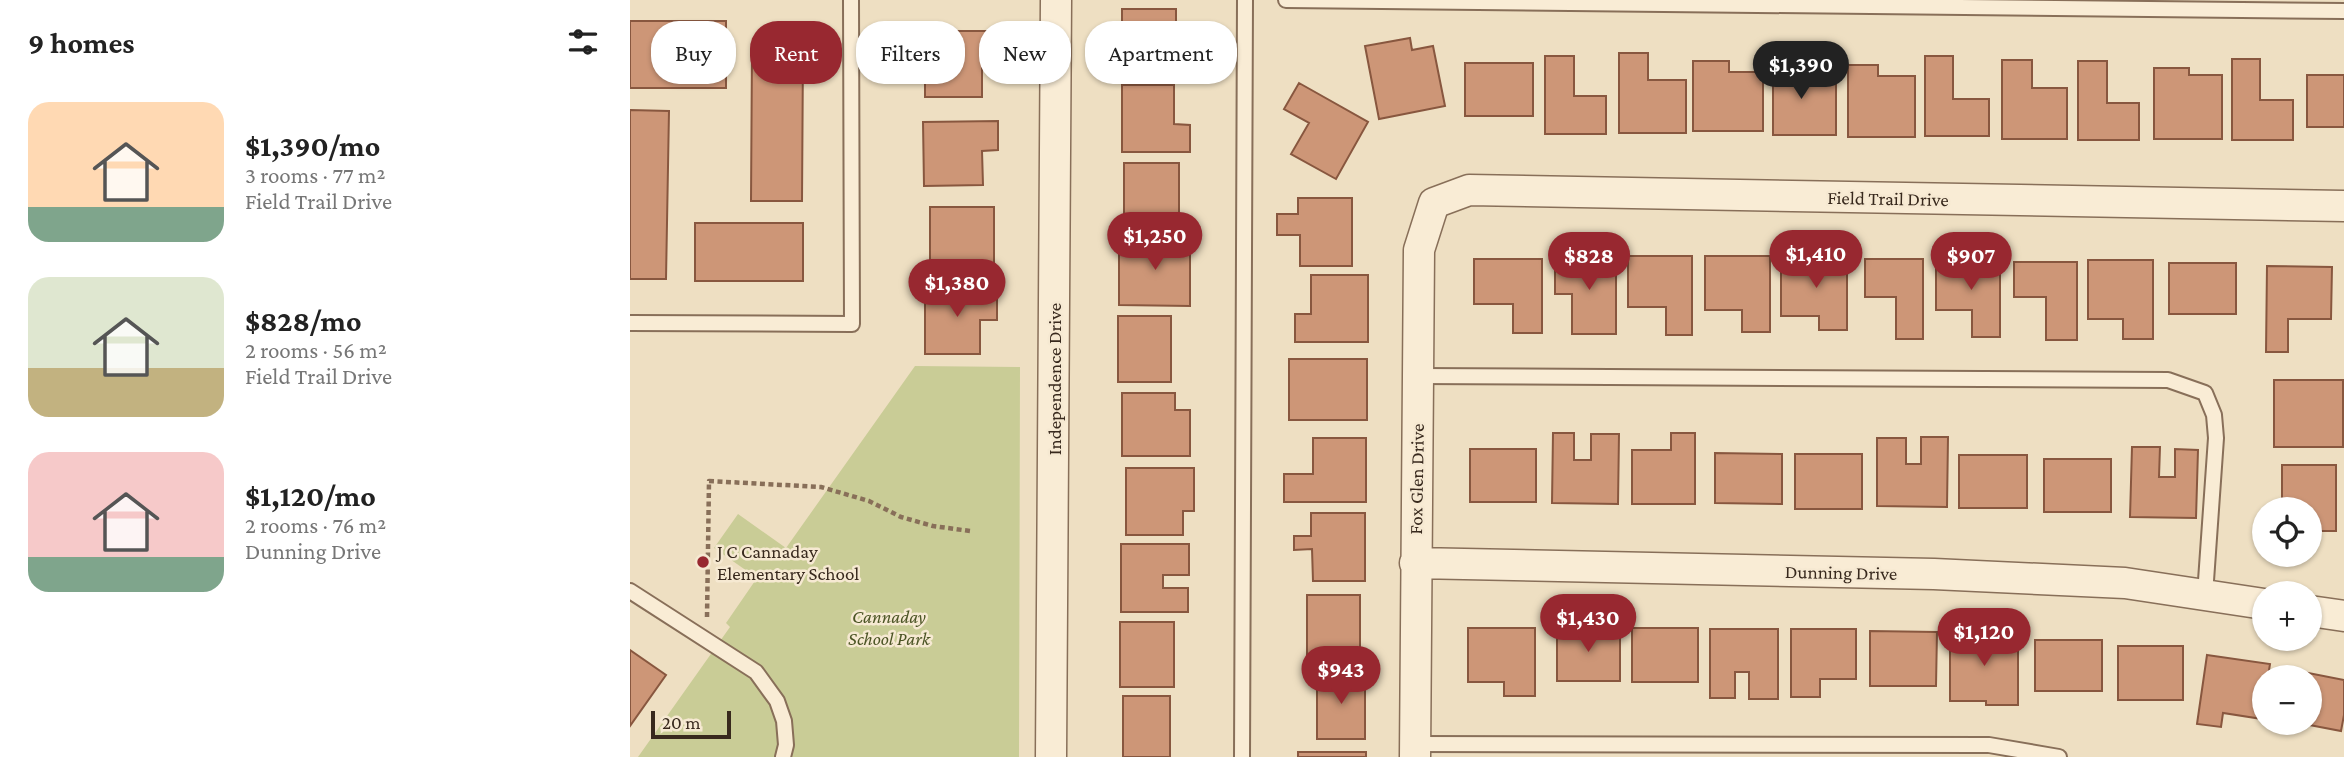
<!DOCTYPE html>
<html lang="en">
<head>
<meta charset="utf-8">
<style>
  :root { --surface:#fff; --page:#f6f6f6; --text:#222; --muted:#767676; --accent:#982830 }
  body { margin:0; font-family:"Crimson Pro",serif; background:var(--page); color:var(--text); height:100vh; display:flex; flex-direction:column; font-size:26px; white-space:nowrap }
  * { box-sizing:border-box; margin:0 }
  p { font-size:23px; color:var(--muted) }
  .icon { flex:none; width:38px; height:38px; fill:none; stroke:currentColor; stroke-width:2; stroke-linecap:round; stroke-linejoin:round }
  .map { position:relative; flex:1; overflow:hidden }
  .panel { display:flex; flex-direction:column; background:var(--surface); width:630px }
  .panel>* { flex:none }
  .banner { position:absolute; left:21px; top:21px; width:665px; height:63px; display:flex; gap:14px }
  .controls { position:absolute; left:1622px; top:497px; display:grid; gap:14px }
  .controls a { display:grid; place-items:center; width:70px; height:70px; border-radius:50%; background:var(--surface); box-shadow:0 2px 5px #0004; font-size:35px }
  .scale { position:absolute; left:21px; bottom:18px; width:80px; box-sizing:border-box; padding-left:7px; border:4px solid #38291d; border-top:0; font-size:19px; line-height:24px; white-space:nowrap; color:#38291d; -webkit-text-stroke:5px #f6e9d2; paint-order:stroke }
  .price { position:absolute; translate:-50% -60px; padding:0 16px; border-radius:24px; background:var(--accent); color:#fff; font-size:23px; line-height:46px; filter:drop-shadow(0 2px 4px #0008) }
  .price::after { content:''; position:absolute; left:50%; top:42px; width:21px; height:16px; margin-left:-10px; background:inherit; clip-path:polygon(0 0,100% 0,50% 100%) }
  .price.selected { background:#222; color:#fff }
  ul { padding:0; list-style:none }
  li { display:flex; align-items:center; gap:21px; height:175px; padding:0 28px }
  li span { display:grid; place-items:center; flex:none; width:196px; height:140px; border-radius:21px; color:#555 }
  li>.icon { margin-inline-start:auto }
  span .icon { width:84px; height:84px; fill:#fffc; stroke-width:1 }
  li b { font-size:30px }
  h2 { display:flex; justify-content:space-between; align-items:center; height:84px; padding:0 28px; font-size:30px }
  .chip { padding:0 24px; border-radius:28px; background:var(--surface); box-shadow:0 2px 5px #0004; font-size:24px; line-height:63px }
  .chip.selected { background:var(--accent); color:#fff }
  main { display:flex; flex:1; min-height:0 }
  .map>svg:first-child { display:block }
</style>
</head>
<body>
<main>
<section class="panel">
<h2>9 homes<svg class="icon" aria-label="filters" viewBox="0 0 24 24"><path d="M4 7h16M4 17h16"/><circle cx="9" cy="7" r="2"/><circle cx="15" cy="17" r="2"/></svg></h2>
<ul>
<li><span style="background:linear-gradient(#ffd9b3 75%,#7fa58c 0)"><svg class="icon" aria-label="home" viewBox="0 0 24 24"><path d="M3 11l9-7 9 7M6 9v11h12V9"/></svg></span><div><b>$1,390/mo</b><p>3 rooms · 77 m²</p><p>Field Trail Drive</p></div></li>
<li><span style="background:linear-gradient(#dfe7d0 65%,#c2b280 0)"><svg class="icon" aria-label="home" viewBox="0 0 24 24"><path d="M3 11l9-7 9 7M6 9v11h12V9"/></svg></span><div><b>$828/mo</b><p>2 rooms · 56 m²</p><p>Field Trail Drive</p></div></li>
<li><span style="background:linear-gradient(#f6c9c9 75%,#7fa58c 0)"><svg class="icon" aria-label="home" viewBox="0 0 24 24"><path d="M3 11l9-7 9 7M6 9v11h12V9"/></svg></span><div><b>$1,120/mo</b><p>2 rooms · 76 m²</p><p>Dunning Drive</p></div></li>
</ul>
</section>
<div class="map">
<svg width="1714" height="757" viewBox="0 0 1714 757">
  <rect width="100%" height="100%" fill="#eedfc2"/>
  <!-- green -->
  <path fill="#c9cc96" d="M285 366 390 367 389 757H8L100 627 96 623 127 578 84 548 108 514 156 548Z"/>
  <!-- building -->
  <path fill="#cd9677" stroke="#88573f" stroke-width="2" d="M492 9H546V76H492Z
    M0 21H96V88H0Z
    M295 31H368V63H352V97H295Z
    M780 38 782 50 803 46 815 106 749 119 735 46Z
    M122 49H173L172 201H121Z
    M989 53H1018V80H1056V133H989Z
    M1143 54H1171V81H1206V135H1143Z
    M915 56H944V96H976V134H915Z
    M1295 56H1323V99H1359V136H1295Z
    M1602 59H1630V100H1663V140H1602Z
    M1372 60H1402V88H1437V139H1372Z
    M1063 61H1099V72H1133V131H1063Z
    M1448 61H1477V103H1509V140H1448Z
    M835 63H903V116H835Z
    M1218 65H1248V76H1285V137H1218Z
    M1524 68H1559V75H1592V139H1524Z
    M1677 75H1714V127H1677Z
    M669 83 738 122 706 179 661 154 679 123 654 109Z
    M492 85H544V124L560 125V152H492Z
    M0 110 39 111 36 279H0Z
    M368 121V150L352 151 353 185 294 186 293 122Z
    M494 163H549V229H494Z
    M668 198H722V266H670V235H647V214H668Z
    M300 207H364V272H300Z
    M65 223H173V281H65Z
    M489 239H560V306L489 305Z
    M925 256H986V334H942V294H925Z
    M998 256H1062V335H1036V307H998Z
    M1075 256H1140V332H1112V310H1075Z
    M1151 258H1217V330H1189V316H1151Z
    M844 259H912V333H883V304H844Z
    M1235 259H1293V339H1266V297H1235Z
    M1306 259H1370V337H1342V310H1306Z
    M1458 260H1523V339H1493V319H1458Z
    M1384 262H1447V340H1416V297H1384Z
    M1539 263H1606V314H1539Z
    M1637 266 1702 267 1701 319H1658V352H1636Z
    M681 275H738V342H665V314H681Z
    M295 289H367V320H350V354H295Z
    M488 316H541V382H488Z
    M659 359H737V420H659Z
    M1644 380H1713V447H1644Z
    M492 393H545V410H560V456H492Z
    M923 433H944V460H961V434H989L988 504 922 503Z
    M1041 433H1065V504H1002V450H1041Z
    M1291 437H1318L1317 507 1247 506V438H1276V464H1291Z
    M683 438H736V502H654V474H683Z
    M1502 447H1530L1529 477H1545V449L1568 450 1566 518 1500 517Z
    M840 449H906V502H840Z
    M1085 453 1152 454V504L1085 503Z
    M1165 454H1232V509H1165Z
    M1329 455H1397V508H1329Z
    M1414 459H1481V512H1414Z
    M1652 465H1706V531H1680V509H1652Z
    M496 468H564V511H553V535H496Z
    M681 513H735V581H683L682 549 664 550V536H681Z
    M491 544H559V575H533V588H558V612H491Z
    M677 595H730V661H677Z
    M490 622H544V687H490Z
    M838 628H905V696H874V682H838Z
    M927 628H990V681H927Z
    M1002 628H1068V682H1002Z
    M1080 629H1148V699H1119V672H1105V698H1080Z
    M1161 629H1226V679H1190V697H1161Z
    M1240 631 1307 632 1306 686H1240Z
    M1320 634H1388V705H1356V701H1320Z
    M1405 640H1472V691H1405Z
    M1488 646H1553V700H1488Z
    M0 650 36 675 0 726Z
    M1577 655 1640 664 1638 677H1634L1632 719 1593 713 1591 727 1567 724Z
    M1658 669 1714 680V715L1711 731 1669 723H1680V677H1656Z
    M687 673H735V739H687Z
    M493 696H540V757H493Z
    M668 752H736V757H668Z"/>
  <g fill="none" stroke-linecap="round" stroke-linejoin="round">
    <!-- lane casing -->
    <g stroke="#886f59" stroke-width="18">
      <path id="lane" d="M656 0 1714 11
        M0 323 222 324 221 0
        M787 376 1538 380 1575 393 1584 415 1586 438 1575 595
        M0 591 126 672 147 701 154 721 156 745 153 757
        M785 744 1359 745 1429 757
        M612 757 615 0"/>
    </g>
    <!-- street casing -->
    <g stroke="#886f59" stroke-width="33">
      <path id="street" d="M785 563 1304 574 1495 583 1634 604
        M1680 611 1714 616
        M421 757 426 0
        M785 757 789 250 804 203 839 190 1714 206"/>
    </g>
    <!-- path -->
    <path stroke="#886f59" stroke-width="4.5" stroke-dasharray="5 3.5" stroke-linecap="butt" d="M77 617 79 481 191 487 239 501 271 517 303 526 340 531"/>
    <!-- lane -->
    <use href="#lane" stroke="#f9ecd5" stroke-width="14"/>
    <!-- street -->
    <use href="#street" stroke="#f9ecd5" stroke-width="30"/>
  </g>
  <!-- markers -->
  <circle fill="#982830" stroke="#f6e9d2" stroke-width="2.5" cx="73" cy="562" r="7"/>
  <g text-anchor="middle" stroke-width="5" stroke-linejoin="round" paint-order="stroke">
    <!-- street labels -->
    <g font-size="19" fill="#38291d" stroke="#f6e9d2">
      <text transform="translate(1258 198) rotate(1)" y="7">Field Trail Drive</text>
      <text transform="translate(424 379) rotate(-90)" y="7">Independence Drive</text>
      <text transform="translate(786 479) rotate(-89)" y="7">Fox Glen Drive</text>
      <text transform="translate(1211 572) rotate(1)" y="7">Dunning Drive</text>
    </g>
    <!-- poi labels -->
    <g font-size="19" fill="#38291d" stroke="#f6e9d2" text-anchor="start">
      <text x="87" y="558">J C Cannaday<tspan x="87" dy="22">Elementary School</tspan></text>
    </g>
    <!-- park labels -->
    <g font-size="19" font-style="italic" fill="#4b5424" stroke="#f6e9d2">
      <text x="259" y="623">Cannaday<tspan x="259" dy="22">School Park</tspan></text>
    </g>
  </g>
</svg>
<div class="controls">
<a><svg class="icon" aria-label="locate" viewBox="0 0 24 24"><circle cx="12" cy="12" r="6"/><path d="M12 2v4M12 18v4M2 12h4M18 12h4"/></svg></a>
<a>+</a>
<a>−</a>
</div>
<div class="scale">20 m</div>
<b class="price selected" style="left:1171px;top:101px">$1,390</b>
<b class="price" style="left:525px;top:272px">$1,250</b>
<b class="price" style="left:1186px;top:290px">$1,410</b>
<b class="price" style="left:959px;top:292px">$828</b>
<b class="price" style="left:1341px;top:292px">$907</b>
<b class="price" style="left:327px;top:319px">$1,380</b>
<b class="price" style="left:958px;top:654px">$1,430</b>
<b class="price" style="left:1354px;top:668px">$1,120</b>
<b class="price" style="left:711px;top:706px">$943</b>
<div class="banner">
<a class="chip">Buy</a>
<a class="chip selected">Rent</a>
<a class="chip">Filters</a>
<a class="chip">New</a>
<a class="chip">Apartment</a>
</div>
</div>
</main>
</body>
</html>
